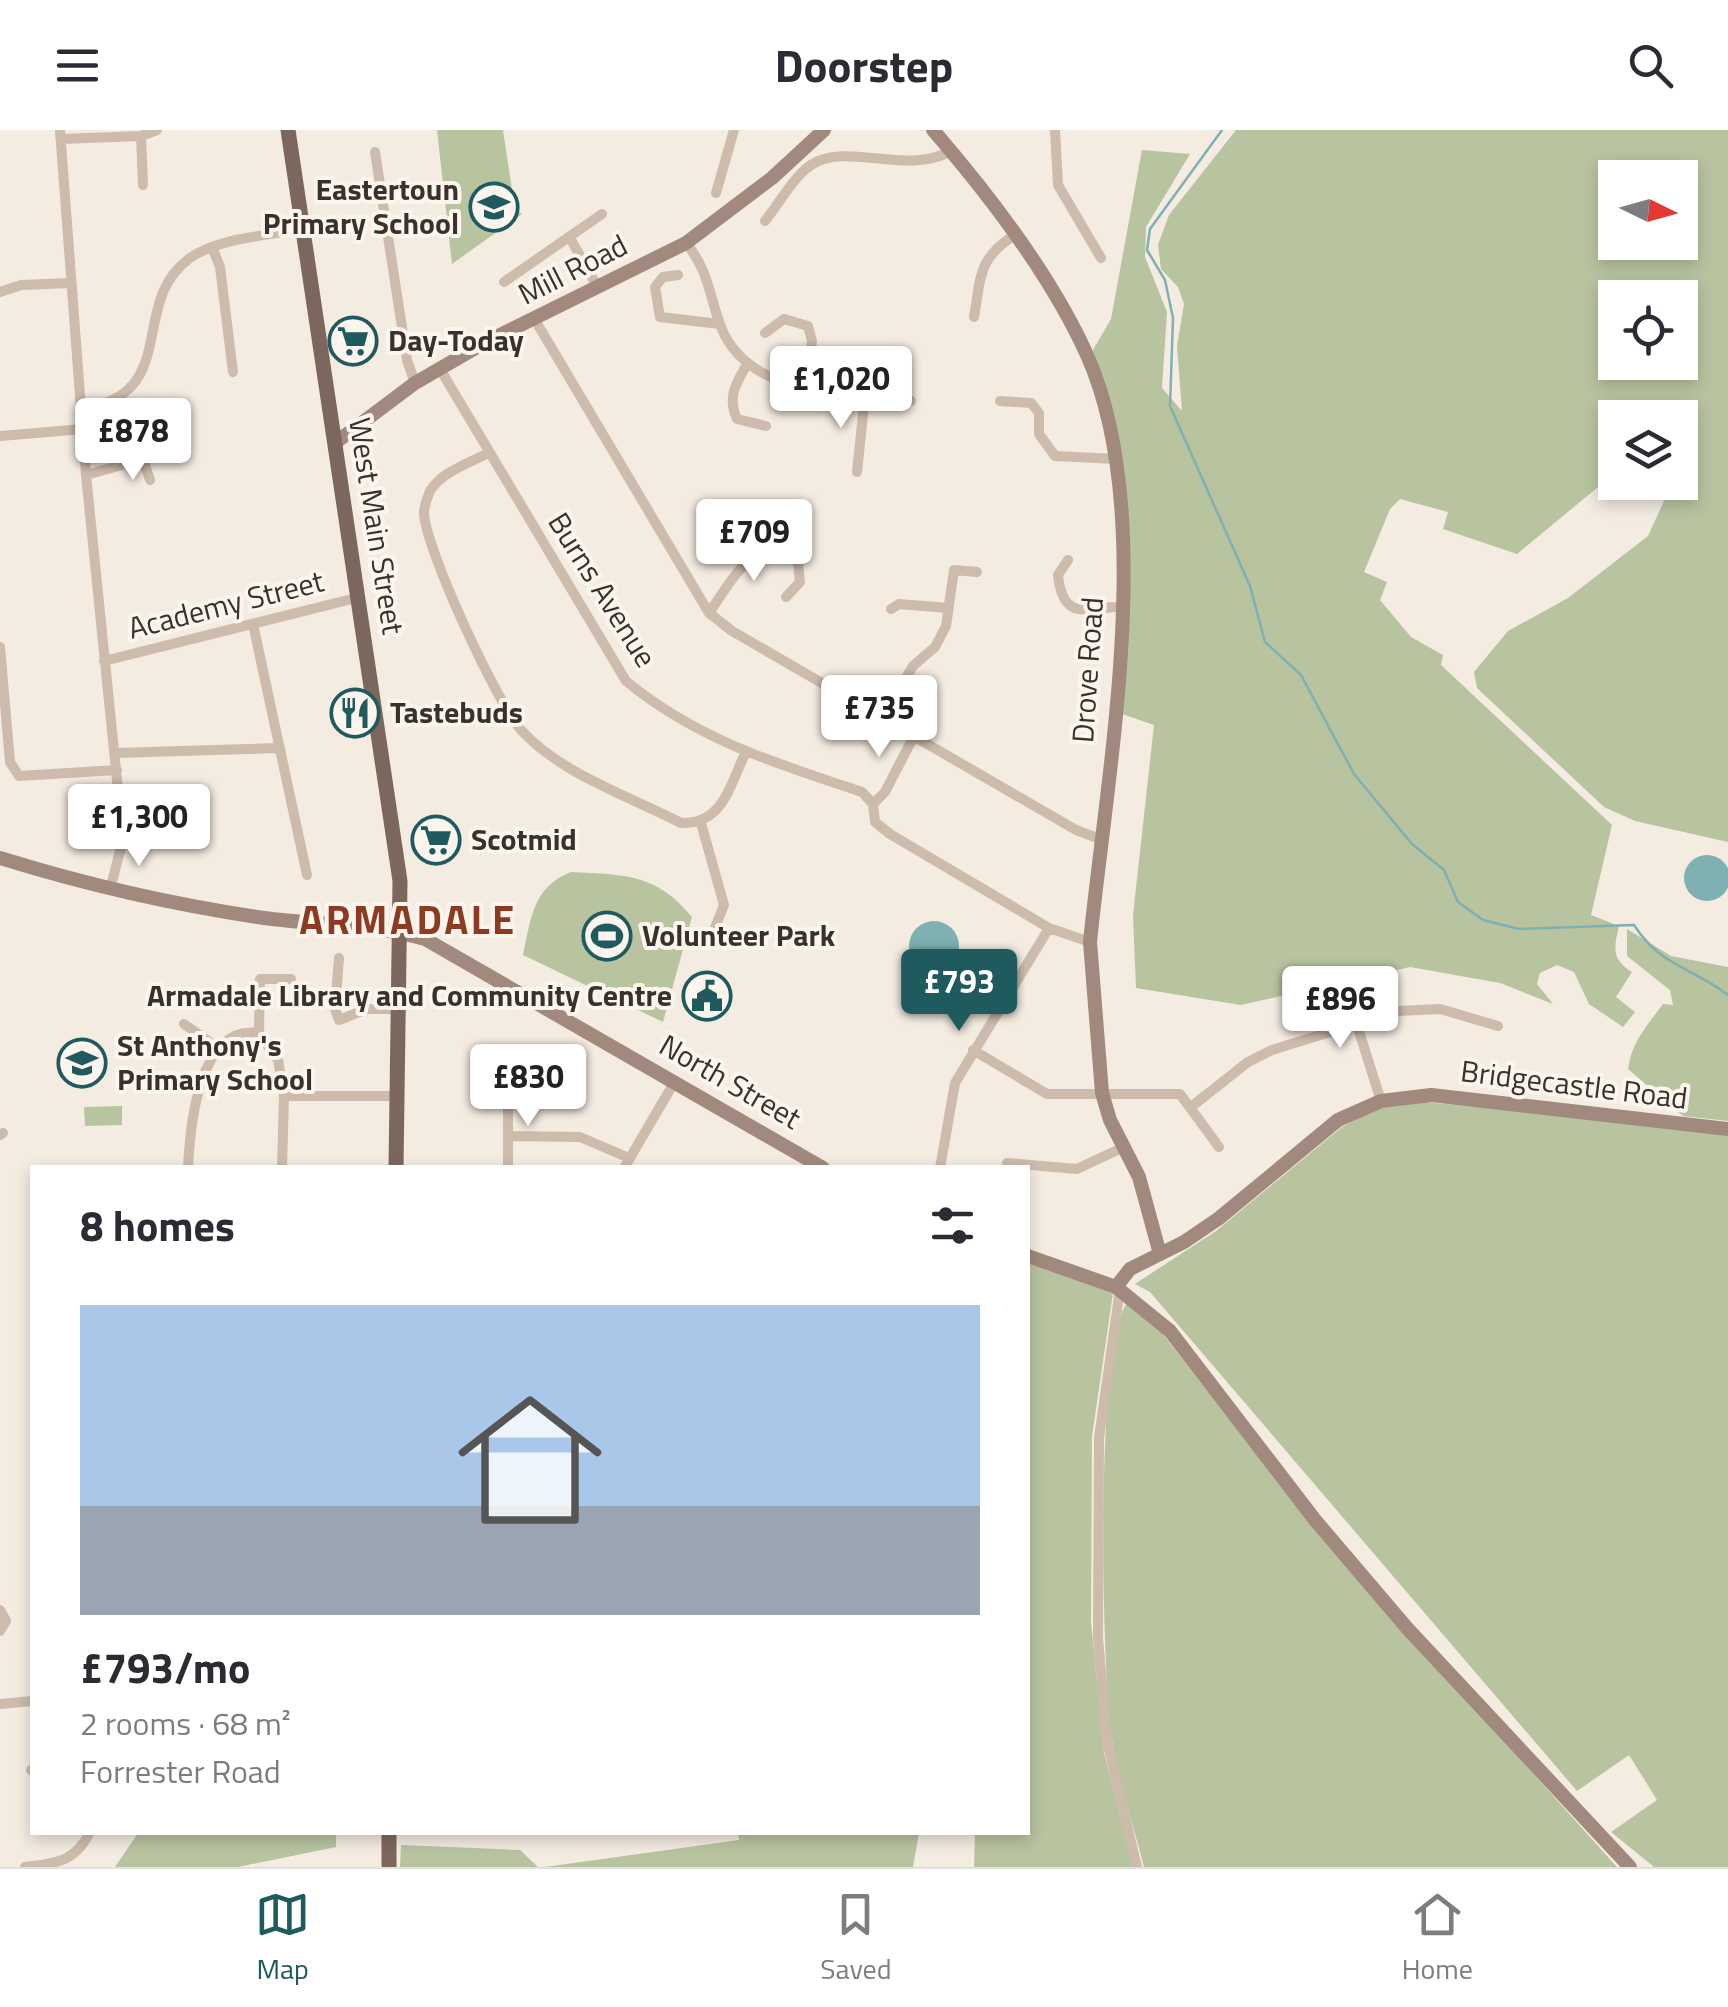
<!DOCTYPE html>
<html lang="en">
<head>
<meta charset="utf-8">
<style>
  :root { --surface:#fff; --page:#f7f7f7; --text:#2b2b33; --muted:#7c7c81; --line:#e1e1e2; --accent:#1f5a5e }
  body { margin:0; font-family:"Titillium Web",sans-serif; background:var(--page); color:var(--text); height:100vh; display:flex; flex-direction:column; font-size:38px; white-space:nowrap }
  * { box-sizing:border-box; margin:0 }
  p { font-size:32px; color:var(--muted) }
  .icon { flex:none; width:55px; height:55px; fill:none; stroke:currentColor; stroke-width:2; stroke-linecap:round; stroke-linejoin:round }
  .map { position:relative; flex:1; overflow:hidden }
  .sheet { position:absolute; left:30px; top:1035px; width:1000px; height:670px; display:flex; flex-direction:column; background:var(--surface); border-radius:0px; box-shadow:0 5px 15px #0003 }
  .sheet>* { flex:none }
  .needle { width:65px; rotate:95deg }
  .buttons { position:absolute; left:1598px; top:30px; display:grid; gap:20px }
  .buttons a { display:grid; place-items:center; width:100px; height:100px; border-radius:0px; background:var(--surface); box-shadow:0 5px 15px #0003; font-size:50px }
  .price { position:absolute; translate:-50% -85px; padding:0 22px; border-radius:10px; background:#fff; color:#222; font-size:32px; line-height:65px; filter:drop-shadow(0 2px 5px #0008) }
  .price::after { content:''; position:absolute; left:50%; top:60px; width:30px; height:22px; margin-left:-15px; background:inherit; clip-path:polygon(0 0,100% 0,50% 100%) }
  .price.selected { background:var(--accent); color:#fff }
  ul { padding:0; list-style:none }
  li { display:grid; align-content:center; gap:20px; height:530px; padding:0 50px }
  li+li { border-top:2px solid var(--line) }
  li span { display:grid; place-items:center; height:310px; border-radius:0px; color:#555 }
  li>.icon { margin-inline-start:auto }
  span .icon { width:180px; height:180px; fill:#fffc; stroke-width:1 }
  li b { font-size:42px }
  h2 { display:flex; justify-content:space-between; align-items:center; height:120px; padding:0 50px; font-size:42px }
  header { display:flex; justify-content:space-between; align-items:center; height:130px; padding:0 50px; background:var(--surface); font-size:45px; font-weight:700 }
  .tabs { display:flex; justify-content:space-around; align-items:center; height:140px; border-top:2px solid var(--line); background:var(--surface); font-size:28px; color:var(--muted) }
  .tabs a { display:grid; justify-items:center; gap:5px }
  .tabs .selected { color:var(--accent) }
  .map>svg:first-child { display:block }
</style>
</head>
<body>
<header><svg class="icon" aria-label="menu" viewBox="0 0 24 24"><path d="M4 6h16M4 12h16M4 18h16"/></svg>Doorstep<svg class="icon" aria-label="search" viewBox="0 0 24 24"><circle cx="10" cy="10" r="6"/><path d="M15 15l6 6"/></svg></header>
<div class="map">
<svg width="1728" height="1737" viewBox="0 0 1728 1737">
  <rect width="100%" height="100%" fill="#f4ebe1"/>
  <!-- green -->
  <path fill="#b8c4a0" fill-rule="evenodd" d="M437 0H503L515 80 522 84 452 134Z
    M1236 0H1728V712L1635 691 1604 677 1477 558 1474 542 1508 501 1568 468 1648 406 1664 371 1648 353 1680 352V288H1615V343L1517 424 1443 399 1448 382 1400 369 1390 379 1364 442 1387 452 1380 470 1411 507 1443 525 1441 535 1612 695 1591 785 1619 796C1614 818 1611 829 1632 842L1616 867 1635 882 1623 897 1589 874 1574 842 1557 835 1540 843 1537 854 1553 874 1500 853 1410 837 1241 875 1136 858 1133 785 1154 595 1122 584 1129 393 1124 335 1093 220 1111 189 1142 20 1190 24 1146 97 1145 127 1167 182 1162 258 1182 281 1177 216 1184 174 1178 157 1161 139 1158 115 1169 85ZM1615 48H1680V112H1615ZM1615 168H1680V232H1615Z
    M571 742C625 745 656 743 692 787L663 892 523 825C531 788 533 757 571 742Z
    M1627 799 1671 826 1728 837V991L1683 986 1628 939C1632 911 1647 896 1663 874L1673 875 1670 860 1627 826Z
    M1425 972 1728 1002V1737H1654L1611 1702 1657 1670 1629 1625 1577 1661 1150 1162 1135 1154 1216 1101 1342 997 1381 976Z
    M122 976V995L85 996 84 977Z
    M1028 1130 1113 1163 1092 1306 1091 1492 1104 1622 1133 1737H974L975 1703 1028 1702Z
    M1126 1174 1148 1185 1325 1412 1617 1737H1144C1133 1693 1117 1648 1111 1603 1102 1532 1095 1227 1126 1174Z
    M138 1703H336V1717L238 1737H115Z
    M738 1703H919L913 1737H545L739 1710Z
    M401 1715 520 1720 538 1737H400Z"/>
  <!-- water -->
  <path fill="#7fb0b2" d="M1684 748a23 23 0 1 1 46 0a23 23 0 1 1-46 0Z
    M909 816a25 25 0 1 1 50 0a25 25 0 1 1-50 0Z"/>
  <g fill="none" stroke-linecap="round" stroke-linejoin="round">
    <!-- stream -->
    <path stroke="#7fb0b2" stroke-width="2.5" d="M1222 0 1150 99 1147 120 1165 150 1173 188 1170 276 1250 456 1265 512 1301 545 1354 644 1412 714 1444 740 1458 772 1483 790 1519 799 1634 795C1661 837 1692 837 1728 865"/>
    <!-- street -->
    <path stroke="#cdbbac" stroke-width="10" d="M60 0 86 345 123 709 110 760
      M1055 0 1058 55 1101 128
      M141 6 143 55
      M61 9 141 6 157 0
      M375 22 407 230 415 253
      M716 63 734 0
      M765 91C779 74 793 47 811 35 846 11 905 46 951 21
      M570 108 598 158
      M686 113C709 141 709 165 721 197 749 268 847 263 911 271
      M212 117 220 137 233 242
      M678 145 663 147 655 157 660 187 720 194
      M504 152 602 84
      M0 162 21 155 71 153
      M974 187C981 148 977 130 1013 106
      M535 190 709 483 732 501 1076 700 1100 709
      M765 203 784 189 808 196 812 211 805 258
      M747 234C736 254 727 267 737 289L766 296
      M440 239 626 551C696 609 777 634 862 662L873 674 875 692 890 704 1049 798 1090 812
      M1000 271 1031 273 1039 283V304L1055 326 1117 329
      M81 280C183 263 127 173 190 128 220 107 268 106 303 99
      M0 306 83 299
      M488 323C470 333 441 342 430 361 428 366 424 378 424 383 425 418 497 573 521 600 561 644 629 666 681 693 723 694 729 657 745 624
      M143 329 150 350
      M857 342 865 265
      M86 345 169 322
      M1068 430 1058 445C1063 493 1088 477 1120 477
      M891 479 899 474 948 478
      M709 483C729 455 746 417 783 418L798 433 800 452 786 467
      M253 494 307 745
      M0 517 10 632 19 646 117 640
      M104 531 360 467
      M883 588 913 536 935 517 946 496 954 440 977 442
      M116 623 280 618
      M873 674 885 662 914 606
      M701 693 724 775 712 805
      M339 828 335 879 339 890 367 879H397
      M184 894 218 918
      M1357 895 1381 971
      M259 903 260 849H291
      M973 920 1047 964H1180L1219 1017
      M508 960V1038
      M1191 977 1248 932 1272 920 1398 881 1440 879 1498 896
      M0 1005 3 1003
      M508 1006 580 1007 629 1028
      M1007 1033 1077 1039 1124 1017
      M188 1038C190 997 198 894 259 903L278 930 284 966
      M282 1038 284 966H396
      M624 1038 675 951
      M940 1038 955 953 1049 798
      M1120 1159 1099 1308 1098 1508 1107 1611 1137 1737
      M0 1480 6 1491 0 1501
      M0 1574 32 1571
      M31 1640 32 1641
      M25 1737C57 1733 75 1732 90 1702"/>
    <!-- secondary -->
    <path stroke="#a18a7d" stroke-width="14" d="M933 0C990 66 1051 145 1087 225 1158 383 1107 642 1090 812L1102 963 1110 990 1139 1047 1160 1124
      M335 313 415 253 486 212 686 113 772 48 824 0
      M0 728C87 755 174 775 264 788 317 795 373 794 425 809L823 1038
      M1028 1126 1116 1157 1170 1201 1315 1390 1407 1498 1630 1737
      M1116 1157 1130 1139 1184 1112 1218 1089 1338 990 1381 971 1431 965 1728 999"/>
    <!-- primary -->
    <path stroke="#7d675c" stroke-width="15" d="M288 0 400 751 396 1038
      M389 1737V1702"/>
  </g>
  <!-- icons -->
  <defs>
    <g id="school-ring" transform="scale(2.5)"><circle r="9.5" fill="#fbf5ee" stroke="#1f5a5e" stroke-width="1.5"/><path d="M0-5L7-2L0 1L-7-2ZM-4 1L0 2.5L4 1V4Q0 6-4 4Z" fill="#1f5a5e"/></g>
    <g id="supermarket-ring" transform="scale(2.5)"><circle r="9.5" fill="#fbf5ee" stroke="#1f5a5e" stroke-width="1.5"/><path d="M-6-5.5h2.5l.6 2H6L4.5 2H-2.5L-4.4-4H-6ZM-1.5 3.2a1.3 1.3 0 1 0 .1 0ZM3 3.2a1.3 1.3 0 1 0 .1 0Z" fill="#1f5a5e"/></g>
    <g id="restaurant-ring" transform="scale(2.5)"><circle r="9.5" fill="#fbf5ee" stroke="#1f5a5e" stroke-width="1.5"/><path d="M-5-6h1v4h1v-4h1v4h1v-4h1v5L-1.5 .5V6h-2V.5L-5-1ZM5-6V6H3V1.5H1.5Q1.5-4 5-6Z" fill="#1f5a5e"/></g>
    <g id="stadium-ring" transform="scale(2.5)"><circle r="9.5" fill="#fbf5ee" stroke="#1f5a5e" stroke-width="1.5"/><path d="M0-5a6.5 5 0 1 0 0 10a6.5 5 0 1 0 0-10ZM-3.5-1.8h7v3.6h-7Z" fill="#1f5a5e"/></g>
    <g id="civic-ring" transform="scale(2.5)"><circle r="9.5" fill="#fbf5ee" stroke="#1f5a5e" stroke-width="1.5"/><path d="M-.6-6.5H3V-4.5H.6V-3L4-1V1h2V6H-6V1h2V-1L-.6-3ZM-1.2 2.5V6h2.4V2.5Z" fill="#1f5a5e"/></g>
  </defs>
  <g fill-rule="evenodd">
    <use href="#school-ring" x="494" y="77"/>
    <use href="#supermarket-ring" x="353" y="211"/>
    <use href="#restaurant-ring" x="355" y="583"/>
    <use href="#supermarket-ring" x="436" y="710"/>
    <use href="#stadium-ring" x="607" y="806"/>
    <use href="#civic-ring" x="707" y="866"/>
    <use href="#school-ring" x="82" y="933"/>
  </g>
  <g text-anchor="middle" stroke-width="8" stroke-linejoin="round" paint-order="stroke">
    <!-- poi labels -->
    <g font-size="30" font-weight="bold" fill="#3b302b" stroke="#fbf5ee" text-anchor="start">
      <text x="459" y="70" text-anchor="end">Eastertoun<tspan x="459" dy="34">Primary School</tspan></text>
      <text x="388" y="221">Day-Today</text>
      <text x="390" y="593">Tastebuds</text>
      <text x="471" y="720">Scotmid</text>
      <text x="642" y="816">Volunteer Park</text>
      <text x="672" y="876" text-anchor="end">Armadale Library and Community Centre</text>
      <text x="117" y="926">St Anthony's<tspan x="117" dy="34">Primary School</tspan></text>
    </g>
    <!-- street labels -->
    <g font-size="30" fill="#3b302b" stroke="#fbf5ee">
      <text transform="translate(573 140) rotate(-27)" y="10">Mill Road</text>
      <text transform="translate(376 396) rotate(81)" y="10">West Main Street</text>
      <text transform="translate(602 460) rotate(58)" y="10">Burns Avenue</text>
      <text transform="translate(226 475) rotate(-14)" y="10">Academy Street</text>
      <text transform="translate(1088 540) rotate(-86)" y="10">Drove Road</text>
      <text transform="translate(730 952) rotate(30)" y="10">North Street</text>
      <text transform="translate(1574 955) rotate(7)" y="10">Bridgecastle Road</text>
    </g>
    <!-- district labels -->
    <g font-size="40" font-weight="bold" letter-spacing="2.5" fill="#8c3b22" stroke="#fbf5ee">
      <text x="408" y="804">ARMADALE</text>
    </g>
  </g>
</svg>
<div class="buttons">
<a><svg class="needle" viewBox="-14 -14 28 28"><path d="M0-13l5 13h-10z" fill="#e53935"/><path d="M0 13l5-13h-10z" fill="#7c7c81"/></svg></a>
<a><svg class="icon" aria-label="locate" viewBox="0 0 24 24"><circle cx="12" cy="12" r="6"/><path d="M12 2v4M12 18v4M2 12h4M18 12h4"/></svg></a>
<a><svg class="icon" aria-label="layers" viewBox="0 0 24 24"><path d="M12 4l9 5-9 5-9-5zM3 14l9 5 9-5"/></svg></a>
</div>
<b class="price" style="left:841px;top:301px">£1,020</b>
<b class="price" style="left:133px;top:353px">£878</b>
<b class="price" style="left:754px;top:454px">£709</b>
<b class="price" style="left:879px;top:630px">£735</b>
<b class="price" style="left:139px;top:739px">£1,300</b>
<b class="price selected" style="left:959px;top:904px">£793</b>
<b class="price" style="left:1340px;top:921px">£896</b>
<b class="price" style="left:528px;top:999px">£830</b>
<section class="sheet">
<h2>8 homes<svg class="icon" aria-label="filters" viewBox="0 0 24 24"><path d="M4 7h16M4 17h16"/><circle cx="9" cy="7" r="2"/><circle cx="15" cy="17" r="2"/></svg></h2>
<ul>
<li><span style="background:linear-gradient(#a9c7e8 65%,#9aa5b1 0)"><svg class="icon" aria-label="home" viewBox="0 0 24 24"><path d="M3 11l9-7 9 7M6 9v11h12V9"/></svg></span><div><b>£793/mo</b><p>2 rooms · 68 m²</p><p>Forrester Road</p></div></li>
</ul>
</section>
</div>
<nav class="tabs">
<a class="selected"><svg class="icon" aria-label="map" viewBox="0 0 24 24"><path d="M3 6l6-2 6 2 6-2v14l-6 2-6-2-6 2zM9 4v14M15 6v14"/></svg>Map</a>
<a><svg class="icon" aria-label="saved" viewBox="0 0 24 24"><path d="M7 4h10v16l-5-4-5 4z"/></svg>Saved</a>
<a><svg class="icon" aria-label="home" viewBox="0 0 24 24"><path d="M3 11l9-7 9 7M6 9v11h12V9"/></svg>Home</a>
</nav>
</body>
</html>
